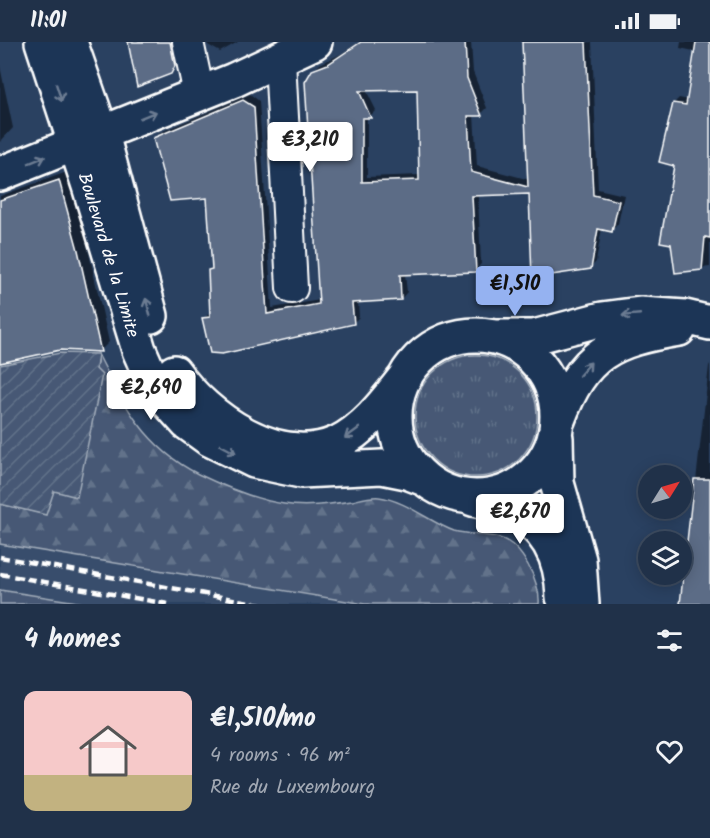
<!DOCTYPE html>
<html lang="en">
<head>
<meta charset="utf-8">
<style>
  :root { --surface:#203149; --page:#2d3d53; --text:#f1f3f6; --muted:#a2a9b4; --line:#3d4c61; --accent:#95b2f1 }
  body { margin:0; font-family:Kalam,sans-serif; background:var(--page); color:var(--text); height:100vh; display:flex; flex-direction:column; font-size:22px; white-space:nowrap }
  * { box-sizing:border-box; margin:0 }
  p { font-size:20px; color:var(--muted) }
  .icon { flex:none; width:33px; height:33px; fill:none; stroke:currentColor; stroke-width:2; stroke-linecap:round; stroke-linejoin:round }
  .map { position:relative; height:562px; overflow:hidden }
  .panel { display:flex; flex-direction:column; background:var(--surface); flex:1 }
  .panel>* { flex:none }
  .needle { width:39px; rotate:53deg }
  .fabs { position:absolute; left:638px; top:423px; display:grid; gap:12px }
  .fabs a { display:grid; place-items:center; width:54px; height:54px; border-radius:50%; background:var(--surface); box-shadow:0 3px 15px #0003,0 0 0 2px var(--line); font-size:30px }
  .price { position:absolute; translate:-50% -51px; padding:0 14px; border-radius:6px; background:#fff; color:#222; font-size:20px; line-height:39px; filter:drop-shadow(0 2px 3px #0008) }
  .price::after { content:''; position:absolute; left:50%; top:36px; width:18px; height:14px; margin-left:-9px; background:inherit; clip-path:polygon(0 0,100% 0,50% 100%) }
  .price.on { background:var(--accent); color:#111 }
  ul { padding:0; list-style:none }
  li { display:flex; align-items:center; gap:18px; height:150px; padding:0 24px }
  li span { display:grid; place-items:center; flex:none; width:168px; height:120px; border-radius:12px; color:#555 }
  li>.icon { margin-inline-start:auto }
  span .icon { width:72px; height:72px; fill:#fffc; stroke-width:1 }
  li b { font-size:26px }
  h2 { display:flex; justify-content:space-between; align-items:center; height:72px; padding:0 24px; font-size:26px }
  .status { display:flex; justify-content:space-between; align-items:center; height:42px; padding:0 30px; background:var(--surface); direction:ltr }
  .status svg { height:16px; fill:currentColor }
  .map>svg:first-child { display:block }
</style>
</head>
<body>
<div class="status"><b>11:01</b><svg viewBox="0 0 49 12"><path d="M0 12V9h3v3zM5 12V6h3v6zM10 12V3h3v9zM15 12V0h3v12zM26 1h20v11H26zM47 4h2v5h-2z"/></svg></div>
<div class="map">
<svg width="710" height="562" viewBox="0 0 710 562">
  <defs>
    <pattern id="grass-tufts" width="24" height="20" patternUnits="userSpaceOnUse" patternTransform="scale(1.5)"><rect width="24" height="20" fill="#465975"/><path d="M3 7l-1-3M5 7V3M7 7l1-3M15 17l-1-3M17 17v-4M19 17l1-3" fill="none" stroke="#62728a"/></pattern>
    <pattern id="forest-firs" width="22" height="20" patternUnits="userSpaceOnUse" patternTransform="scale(1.5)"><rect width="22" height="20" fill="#465975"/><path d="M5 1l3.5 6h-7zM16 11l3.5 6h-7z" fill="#62728a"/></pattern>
    <pattern id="garden-furrows" width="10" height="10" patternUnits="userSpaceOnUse" patternTransform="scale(1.5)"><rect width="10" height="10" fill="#465975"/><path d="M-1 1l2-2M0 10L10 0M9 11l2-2" fill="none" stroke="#62728a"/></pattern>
  </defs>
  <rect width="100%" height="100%" fill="#2a4161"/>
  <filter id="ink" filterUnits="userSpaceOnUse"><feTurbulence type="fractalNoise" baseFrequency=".0167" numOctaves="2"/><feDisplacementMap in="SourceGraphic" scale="12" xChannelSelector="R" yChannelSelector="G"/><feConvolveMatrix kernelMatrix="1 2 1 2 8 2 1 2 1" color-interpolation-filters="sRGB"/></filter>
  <g filter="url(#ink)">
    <!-- built -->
    <path fill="#394e6c" d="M0 502 348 559 365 562H90L0 548Z"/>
    <!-- grass -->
    <path fill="url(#grass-tufts)" stroke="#a2acba" stroke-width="1.5" d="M415 374a61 61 0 1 1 122 0a61 61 0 1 1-122 0Z
      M0 548 90 562H0Z"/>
    <!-- forest -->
    <path fill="url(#forest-firs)" stroke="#a2acba" stroke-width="1.5" d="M98 312C123 362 146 406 198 432 223 444 257 458 284 462 306 466 331 462 352 459 361 457 371 454 379 455 407 459 429 480 454 489 469 493 485 492 499 496 521 501 541 541 539 562H365L0 502V462L45 472 96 327Z"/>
    <!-- garden -->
    <path fill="url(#garden-furrows)" stroke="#a2acba" stroke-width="1.5" d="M60 311 98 312 96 327 102 333 77 455 54 449 46 473 0 462V323Z"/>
    <!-- shadow -->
    <path fill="#0007" fill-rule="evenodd" d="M129 0H177L180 17 170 30Z
      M207 0H238L220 10 208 3Z
      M360 0H471L473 30 487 66 481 72H474L477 124 530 138 524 0H592L598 147 624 153 618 182 612 188 602 186 596 220 590 226 530 151 478 153 481 222 475 228 405 232 407 250 401 257 358 259 359 275 353 281 204 276 211 270 209 228 213 224 209 155 155 96 161 90 250 52 259 59 272 266 320 258 313 29 320 22 341 12ZM419 46 420 133 367 135V74H370L376 68 366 48Z
      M681 0H710V225L676 229 674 61 679 56 689 58 698 10 680 6Z
      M0 24 13 86 0 100Z
      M67 130 86 198 109 300 100 309 60 306 0 320V154Z
      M710 322V562H682L709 324Z"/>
    <!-- building -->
    <path fill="#5b6c86" stroke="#fff" stroke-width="1.5" fill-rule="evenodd" d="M128 0H170L175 24 171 32 137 45Z
      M361 0H465L467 36 482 74H468L471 130 528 145 522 0H586L593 153 619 159 612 190 598 187 591 227 532 236 529 152 472 154 476 230 400 233 401 258 352 261 354 282 222 312 210 311 202 276 210 275 208 228 212 227 207 156 170 159 153 96 243 58 254 65 267 272 319 262 305 40 312 28 328 22ZM417 48 419 138 362 140V76H371L359 49Z
      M696 0H710V196L705 195 702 228 675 231 671 202 660 200 674 124 659 120 673 61 686 63Z
      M59 138 78 208 101 310 60 308 0 321V158Z
      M694 437H710V562H680Z"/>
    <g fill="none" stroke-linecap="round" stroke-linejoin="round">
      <!-- street casing -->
      <g stroke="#fff" stroke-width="34">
        <path id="street" d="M188 0 199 52
          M280 18 292 246"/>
      </g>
      <!-- secondary casing -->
      <g stroke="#fff" stroke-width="38">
        <path id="secondary" d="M42 0 89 144 139 308 154 342 168 360 187 381 209 397 254 419 301 429 382 425 407 430 425 437
          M70 0 102 92 151 274
          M0 132 234 38 315 0
          M395 374a81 81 0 1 1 162 0a81 81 0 1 1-162 0Z
          M497 295H534L602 277 640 272 685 275 710 281
          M174 330C206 376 278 427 337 401 366 387 387 358 406 334
          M558 378C583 311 611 298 679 287
          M556 396 557 441 579 518 582 562
          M473 457C485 460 498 463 510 468 546 483 562 516 563 555"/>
      </g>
      <!-- street -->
      <use href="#street" stroke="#1d3557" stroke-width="30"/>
      <!-- secondary -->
      <use href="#secondary" stroke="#1d3557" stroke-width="33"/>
      <!-- rail -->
      <path stroke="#fff" stroke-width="4.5" stroke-dasharray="9 4.5" stroke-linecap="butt" d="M0 515 260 562
        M0 532 168 562"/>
    </g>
    <!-- one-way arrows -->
    <defs><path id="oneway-shaft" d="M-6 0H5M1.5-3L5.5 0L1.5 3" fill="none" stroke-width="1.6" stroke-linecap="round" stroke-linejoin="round" transform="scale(1.5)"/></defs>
    <g stroke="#6c7c92">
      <use href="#oneway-shaft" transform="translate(59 51) rotate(72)"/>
      <use href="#oneway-shaft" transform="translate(148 73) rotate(-22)"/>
      <use href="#oneway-shaft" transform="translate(37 118) rotate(-22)"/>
      <use href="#oneway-shaft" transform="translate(148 265) rotate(-105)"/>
      <use href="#oneway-shaft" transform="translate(631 273) rotate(175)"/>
      <use href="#oneway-shaft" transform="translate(585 327) rotate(-49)"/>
      <use href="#oneway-shaft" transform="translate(352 391) rotate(144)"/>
      <use href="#oneway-shaft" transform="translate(228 407) rotate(28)"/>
    </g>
  </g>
  <g text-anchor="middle" stroke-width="4.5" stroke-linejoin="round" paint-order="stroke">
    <!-- street labels -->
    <g font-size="18" fill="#fff" stroke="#1d3557">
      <text transform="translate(109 213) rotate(73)" y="6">Boulevard de la Limite</text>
    </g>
  </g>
</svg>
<div class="fabs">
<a><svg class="needle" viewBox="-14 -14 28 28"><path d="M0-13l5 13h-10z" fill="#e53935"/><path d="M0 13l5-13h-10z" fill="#a2a9b4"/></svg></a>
<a><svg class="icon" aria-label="layers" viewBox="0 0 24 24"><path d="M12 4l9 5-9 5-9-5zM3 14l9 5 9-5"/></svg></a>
</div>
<b class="price" style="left:310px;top:131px">€3,210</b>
<b class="price on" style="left:515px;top:275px">€1,510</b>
<b class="price" style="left:151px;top:379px">€2,690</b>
<b class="price" style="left:520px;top:503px">€2,670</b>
</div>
<section class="panel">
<h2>4 homes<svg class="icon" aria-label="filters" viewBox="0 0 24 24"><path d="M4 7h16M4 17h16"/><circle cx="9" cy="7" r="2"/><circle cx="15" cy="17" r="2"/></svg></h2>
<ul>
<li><span style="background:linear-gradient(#f6c9c9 70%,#c2b280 0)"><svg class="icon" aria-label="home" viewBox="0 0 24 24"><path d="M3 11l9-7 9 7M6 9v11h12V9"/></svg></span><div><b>€1,510/mo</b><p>4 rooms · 96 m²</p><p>Rue du Luxembourg</p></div><svg class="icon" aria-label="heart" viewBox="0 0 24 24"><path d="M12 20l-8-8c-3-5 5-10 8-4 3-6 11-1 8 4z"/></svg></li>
</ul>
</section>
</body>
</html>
